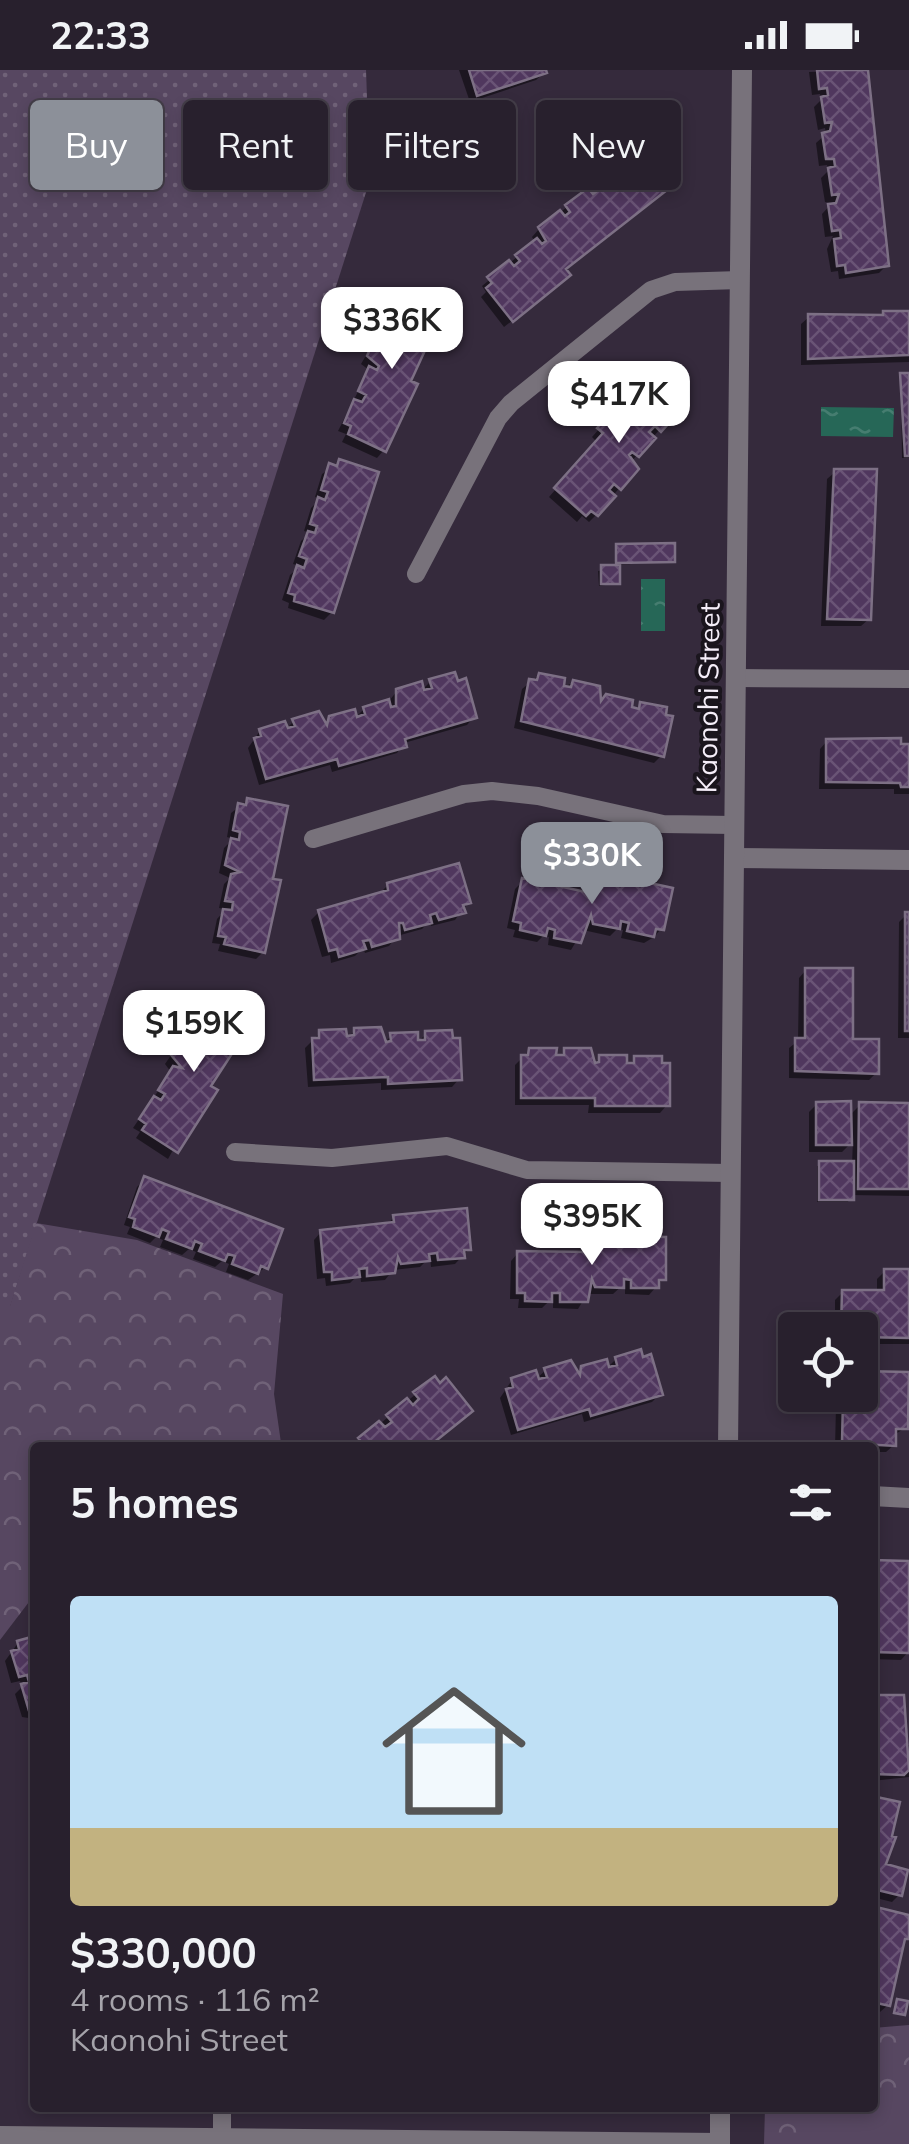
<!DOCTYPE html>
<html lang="en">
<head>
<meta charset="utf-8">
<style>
  :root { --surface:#28202d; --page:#342d39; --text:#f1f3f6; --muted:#a5a3aa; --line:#443e49; --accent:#8c9099 }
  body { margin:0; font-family:Mulish,sans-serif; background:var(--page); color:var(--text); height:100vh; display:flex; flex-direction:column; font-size:38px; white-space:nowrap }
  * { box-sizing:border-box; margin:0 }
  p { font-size:32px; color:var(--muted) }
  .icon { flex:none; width:55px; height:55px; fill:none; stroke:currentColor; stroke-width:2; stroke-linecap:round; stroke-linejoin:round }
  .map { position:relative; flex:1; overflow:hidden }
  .sheet { position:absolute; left:30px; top:1372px; width:848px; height:670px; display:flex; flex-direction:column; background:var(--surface); border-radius:10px; box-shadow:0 5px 15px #0003,0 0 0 2px var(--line) }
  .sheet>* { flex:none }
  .guide { position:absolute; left:30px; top:30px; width:850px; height:90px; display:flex; gap:20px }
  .buttons { position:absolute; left:778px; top:1242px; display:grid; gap:20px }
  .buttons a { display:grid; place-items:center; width:100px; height:100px; border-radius:10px; background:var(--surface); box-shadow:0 5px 15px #0003,0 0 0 2px var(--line); font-size:50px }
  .price { position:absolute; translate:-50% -85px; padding:0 22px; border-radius:20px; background:#fff; color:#222; font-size:32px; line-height:65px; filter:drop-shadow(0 2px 5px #0008) }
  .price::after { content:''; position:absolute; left:50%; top:60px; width:30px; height:22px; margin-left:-15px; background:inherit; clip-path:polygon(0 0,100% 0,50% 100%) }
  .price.current { background:var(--accent); color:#fff }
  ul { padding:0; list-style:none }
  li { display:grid; align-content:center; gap:20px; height:530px; padding:0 40px }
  li span { display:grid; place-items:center; height:310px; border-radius:10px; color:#555 }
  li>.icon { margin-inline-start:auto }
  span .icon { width:180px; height:180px; fill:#fffc; stroke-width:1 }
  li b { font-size:42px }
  h2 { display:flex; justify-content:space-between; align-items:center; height:120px; padding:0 40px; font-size:42px }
  .chip { padding:0 35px; border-radius:10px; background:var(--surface); box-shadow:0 5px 15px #0003,0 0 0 2px var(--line); font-size:35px; line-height:90px }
  .chip.current { background:var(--accent); color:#fff }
  .status { display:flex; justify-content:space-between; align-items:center; height:70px; padding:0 50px; background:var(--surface); direction:ltr }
  .status svg { height:28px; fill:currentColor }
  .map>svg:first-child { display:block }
</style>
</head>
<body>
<div class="status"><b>22:33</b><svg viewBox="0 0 49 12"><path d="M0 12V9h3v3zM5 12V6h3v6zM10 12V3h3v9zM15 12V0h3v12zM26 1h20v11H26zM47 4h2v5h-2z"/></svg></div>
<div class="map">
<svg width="909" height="2074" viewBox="0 0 909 2074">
  <defs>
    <pattern id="grass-dots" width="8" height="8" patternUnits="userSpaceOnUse" patternTransform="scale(2.5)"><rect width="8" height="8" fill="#574761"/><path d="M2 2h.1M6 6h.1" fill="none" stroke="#706278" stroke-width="1.8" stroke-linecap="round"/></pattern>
    <pattern id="park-crowns" width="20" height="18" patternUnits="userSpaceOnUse" patternTransform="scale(2.5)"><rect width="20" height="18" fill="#574761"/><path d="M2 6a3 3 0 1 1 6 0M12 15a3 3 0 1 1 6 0" fill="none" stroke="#706278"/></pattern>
    <pattern id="water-ripples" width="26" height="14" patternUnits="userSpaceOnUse" patternTransform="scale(2.5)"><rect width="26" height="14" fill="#266757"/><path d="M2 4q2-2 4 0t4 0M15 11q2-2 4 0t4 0" fill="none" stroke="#467d70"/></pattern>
    <pattern id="building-cross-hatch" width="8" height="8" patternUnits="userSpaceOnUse" patternTransform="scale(2.5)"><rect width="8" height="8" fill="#50375e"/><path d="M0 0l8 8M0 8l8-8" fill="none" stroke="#6a5476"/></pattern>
  </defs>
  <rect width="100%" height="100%" fill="#352a3c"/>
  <!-- grass -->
  <path fill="url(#grass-dots)" d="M0 0H366L370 110 10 1237H0Z"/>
  <!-- park -->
  <path fill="url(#park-crowns)" d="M36 1153 137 1170 283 1224 274 1324 281 1373 271 1378H35V1524L0 1570V1237L10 1236Z
    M909 1955V2074H764L765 2038H872L873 1958Z"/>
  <!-- garden -->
  <path fill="#574761" d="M873 2031H909V2074H800V2038H872Z"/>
  <!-- water -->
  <path fill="url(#water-ripples)" d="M821 337 894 338 893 367 821 366Z
    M641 509H665V561H641Z"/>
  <!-- shadow -->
  <path fill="#0007" d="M459 0H543L544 3 536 10 470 32Z
    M865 0 887 195 879 203 839 209 838 201 831 202 827 179 833 166 825 167 822 144 832 133 825 132 821 108 828 101 827 95 819 96 816 73 826 64 825 58 818 60 814 37 821 30 820 24 812 25 809 2Z
    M648 84 564 200 561 213 504 257 481 227 486 222 482 216 535 172 532 167 539 159 623 93Z
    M404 228 408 312 384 380 377 388 342 372 346 364 338 361 369 300 361 294 379 263 376 261 386 240Z
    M909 245V292L801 295V254L809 247Z
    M901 306H909V388H902Z
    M640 313 676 341 631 392 636 399 596 445 589 452 582 446 577 452 549 427 597 372 592 367Z
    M340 392 332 542 324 550 288 538 289 533 282 530 290 505 300 496 293 494 301 471 310 463 304 461 311 438 320 429 315 427 322 404Z
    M835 402 869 549 861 556H821L827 409Z
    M617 477 673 491 617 495 618 513 599 516 598 501 614 498Z
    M539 605 560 618 573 613 599 634 634 641 641 634 662 685 654 693 514 658 522 619Z
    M431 611 474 647 467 655 404 673 397 683 332 702 330 695 259 715 248 678 260 661 286 659 294 651 318 644 326 652 355 648 364 639 389 631 397 621 422 620Z
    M827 671 909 674V724H894V719H819L820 679Z
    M248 730 270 810 263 882 256 889 218 881 220 874 212 873 217 849 226 839 219 838 224 814 230 808 219 803 224 778 233 769 227 767 231 743Z
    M600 805 661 859 654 867 644 873 621 868 623 860 617 859 610 866 583 860 571 880 548 875 549 867 543 866 537 872 513 867 515 860 507 858 515 819 523 811 590 826Z
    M388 815 468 833 455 850 431 856 430 851 422 859 397 866 389 876 365 883 363 878 355 886 331 893 330 885 322 887 311 850 319 842 380 823Z
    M906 845 909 968H898L899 852Z
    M806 900 850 971 876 1003 869 1010 789 1008V978L798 971 799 908Z
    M205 936 208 1017 168 1089 136 1068 140 1062 133 1058 171 1002 165 994Z
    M355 960 384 973 391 966 416 974 426 964 459 1009 452 1017 381 1020V1013L308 1017 305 978 320 963 345 971Z
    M530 980 554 992 565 981 593 995 600 988 625 999 636 988 667 1035 660 1043H588L589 1035H515V995Z
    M817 1034 849 1046 860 1035H909V1126L851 1125 848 1132H817V1096L852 1094 853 1071 842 1082H809V1042Z
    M145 1109 266 1197 248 1210 226 1202 229 1194 222 1191 215 1197 193 1189 196 1182 189 1179 182 1185 160 1177 163 1170 156 1167 150 1173 127 1164 130 1157 124 1155 137 1117Z
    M394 1147 469 1179 455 1194 431 1197 430 1187 420 1197 393 1200 385 1210 361 1212 360 1203 350 1213 326 1216 325 1208 317 1209 314 1170 321 1162 386 1156Z
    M593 1169 663 1209 649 1225 625 1224V1213L613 1224H587L578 1239 553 1238V1227L542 1238H518L519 1229H510L511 1191 518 1183 586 1184Z
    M885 1201H909V1274H860V1260H835V1230L843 1222H877V1209Z
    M616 1289 660 1324 652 1332 584 1352 582 1344 511 1365 500 1328 512 1310 536 1309 546 1300 576 1304 582 1298H607Z
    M909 1302V1344L905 1358 894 1365V1375L886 1382H872V1378H835L836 1336H819V1325H860V1303Z
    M434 1309 425 1378H350L352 1377Z
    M872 1493H909L908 1582 901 1590 872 1589Z
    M35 1568V1649L22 1647 15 1624 22 1617 20 1611 11 1613 5 1591 18 1573Z
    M872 1627 901 1675H909V1707L872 1711Z
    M872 1728 882 1796 900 1824 892 1832 872 1827Z
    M872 1839 909 1847 888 1935 880 1942 872 1940Z"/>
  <!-- building -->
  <path fill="url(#building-cross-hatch)" stroke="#7d7085" stroke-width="2.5" d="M469 0H546L547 3 477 26Z
    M817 0H868L889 196 846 203 845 195 837 196 834 169 841 168 840 160 832 161 828 134 836 133 839 124 832 125 828 98 835 96 834 89H826L822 63 830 61 832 52 825 53 821 27 828 25 827 18 819 19Z
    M643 74 648 81 654 76 681 109 566 199 571 205 513 252 486 218 492 213 487 207 509 190 514 196 520 191 515 185 537 168 542 174 546 171 538 157 560 140 565 146 570 142 565 135 588 118 593 124 600 119 595 113 616 96 621 102 626 98 621 91Z
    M404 225 442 243 411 311 418 314 386 382 348 364 351 356 344 353 354 329 362 332 366 325 358 321 369 296 377 300 379 296 367 286 378 261 385 265 389 257 381 253 393 229 400 233Z
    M883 241H909V285L808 289V244L883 245Z
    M647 302 678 330 673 335 680 341 661 362 655 356 649 362 656 368 639 387 632 382 629 385 639 399 621 420 614 414 609 420 616 426 598 446 591 441 586 446 554 418 603 363 597 358Z
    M900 303H909V386H905Z
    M339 389 379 402 334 543 294 531 295 525 288 523 297 495 304 498 307 489 299 486 308 461 315 463 317 456 310 454 318 427 325 430 328 422 321 420 329 393 337 396Z
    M834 399H877L871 550 827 549Z
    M675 473V492L616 493V474Z
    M601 495H620V514H601Z
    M455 602 458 611 466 608 477 648 405 669 407 677 339 696 337 689 266 709 254 668 261 666 259 659 285 651 288 658 295 656 292 649 319 641 327 655 329 646 355 639 357 647 365 644 363 637 389 629 391 637 396 636V619L422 611 424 620 432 618 429 609Z
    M539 603 565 608 564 616 571 617 573 610 600 616 601 631 606 624 633 630 632 637 639 639 640 632 667 637 666 645 673 646 664 687 521 651 529 609 537 610Z
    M901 668V674H909V717H901L900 713 826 712V669Z
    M247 728 288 736 273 809 281 810 265 883 224 874 226 867 218 866 223 839 232 840 233 832 225 831 231 804 240 802 225 795 231 768 239 770 240 762 233 760 238 733 246 735Z
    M459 793 471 833 463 835 466 843 439 850 436 843 430 845 432 853 405 860 403 853H399L400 869 372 877 370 870 363 871 366 879 339 887 337 879 329 881 318 840 388 820 387 813Z
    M599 802 673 818 664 860 656 859 654 867 627 861 629 853 621 851 620 859 593 854 591 845 581 873 554 868 555 860 548 858 546 866 520 860 521 853 513 851 522 808 595 824Z
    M905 842H909V961H905Z
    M805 898H853V969H879V1004L795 1001V968H805Z
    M215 930 251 954 211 1016 218 1020 178 1083 142 1060 146 1054 139 1049 154 1026 161 1030 165 1024 158 1020 173 996 182 998 171 985 185 963 192 967 196 960 190 956 205 933 212 937Z
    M381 957 386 972 391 971 390 963 418 962V970H425V961L452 960 453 968H460L462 1010 388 1014V1007L314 1010 312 968H319V960L346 959 347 966 354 965V958Z
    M529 978H557L556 985H564V978H591L595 993 599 992V985H627V993H634V986H662V993H670V1036H595V1028H521V985H528Z
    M851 1031 852 1075H816V1032Z
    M859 1032 909 1033V1119H858Z
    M819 1091H854V1130H819Z
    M144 1106 283 1159 268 1199 261 1196 258 1204 232 1194 235 1186 228 1184 225 1191 199 1181 202 1174 195 1171 192 1179 166 1169 169 1162 162 1159 159 1167 133 1157 135 1149 129 1147Z
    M467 1138 471 1180H464L465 1188 438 1190 437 1183 429 1184 430 1191 401 1194 398 1187 395 1203 367 1206V1198L359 1199 360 1207 332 1210V1202H324L320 1160 394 1152 393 1145Z
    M592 1166 666 1167V1210H659V1218H631V1210L624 1209V1218L595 1217 592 1209 588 1232H560V1223H552V1232L525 1231V1223H517V1181L592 1182Z
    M884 1199H909V1268L860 1267V1260H841L842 1220H884Z
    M641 1279 643 1287 651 1284 663 1325 591 1346 589 1339 518 1360 506 1319 513 1317 511 1308 536 1300 539 1309 547 1307 544 1298 571 1290 580 1305 581 1296 607 1289 609 1297 617 1295 615 1287Z
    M860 1301 909 1302 908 1359H896V1376L842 1373 843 1329H825V1325H860Z
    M435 1306 440 1313 446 1307 473 1341 427 1378H361L364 1375 358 1368 379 1351 385 1357 392 1352 386 1345 407 1328 413 1335 419 1329 413 1322Z
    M872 1490 909 1491V1583L872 1582Z
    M35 1566V1639L29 1641 21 1614 29 1612 27 1605 19 1607 11 1581 19 1579 17 1571Z
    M872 1625H904L909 1700 904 1705 872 1704Z
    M872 1726 900 1732 892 1766 896 1767 886 1794 908 1800 902 1826 873 1819Z
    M872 1836 909 1845V1869H905L890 1936 872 1932Z
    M897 1929 908 1931 905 1945 894 1943Z"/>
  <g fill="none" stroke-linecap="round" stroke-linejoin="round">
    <!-- service -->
    <path stroke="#78727b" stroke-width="18" d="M416 504 498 348 511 333 651 220 675 212 740 210
      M736 608 909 609
      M313 769 464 724 492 721 538 726 663 754 734 755
      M235 1082 332 1088 447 1076 527 1100 731 1103
      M222 2038V2068"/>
    <!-- minor -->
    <path stroke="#78727b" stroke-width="20" d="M734 788 909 790
      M872 1426 909 1428
      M0 2066 720 2073"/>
    <!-- tertiary -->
    <path stroke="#78727b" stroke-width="20" d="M728 1378 742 0
      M720 2074V2038"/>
  </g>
  <g text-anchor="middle" stroke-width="8" stroke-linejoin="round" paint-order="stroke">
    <!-- street labels -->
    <g font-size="28" fill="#f5eef9" stroke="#1a151d">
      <text transform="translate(708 628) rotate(-89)" y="10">Kaonohi Street</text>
    </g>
  </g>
</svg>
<div class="buttons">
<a><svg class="icon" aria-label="locate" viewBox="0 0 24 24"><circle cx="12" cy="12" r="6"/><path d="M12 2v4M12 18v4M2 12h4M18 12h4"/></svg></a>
</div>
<b class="price" style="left:392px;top:302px">$336K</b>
<b class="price" style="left:619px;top:376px">$417K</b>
<b class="price current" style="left:592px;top:837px">$330K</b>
<b class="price" style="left:194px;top:1005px">$159K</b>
<b class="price" style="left:592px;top:1198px">$395K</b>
<div class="guide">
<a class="chip current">Buy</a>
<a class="chip">Rent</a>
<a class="chip">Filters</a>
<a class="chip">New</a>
</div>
<section class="sheet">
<h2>5 homes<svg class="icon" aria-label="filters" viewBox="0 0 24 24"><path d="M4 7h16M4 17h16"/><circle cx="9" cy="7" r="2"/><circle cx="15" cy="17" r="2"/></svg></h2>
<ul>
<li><span style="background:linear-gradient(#bfe0f5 75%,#c2b280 0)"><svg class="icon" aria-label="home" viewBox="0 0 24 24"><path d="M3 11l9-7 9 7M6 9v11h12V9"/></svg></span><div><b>$330,000</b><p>4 rooms · 116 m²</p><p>Kaonohi Street</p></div></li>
</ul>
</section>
</div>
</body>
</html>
